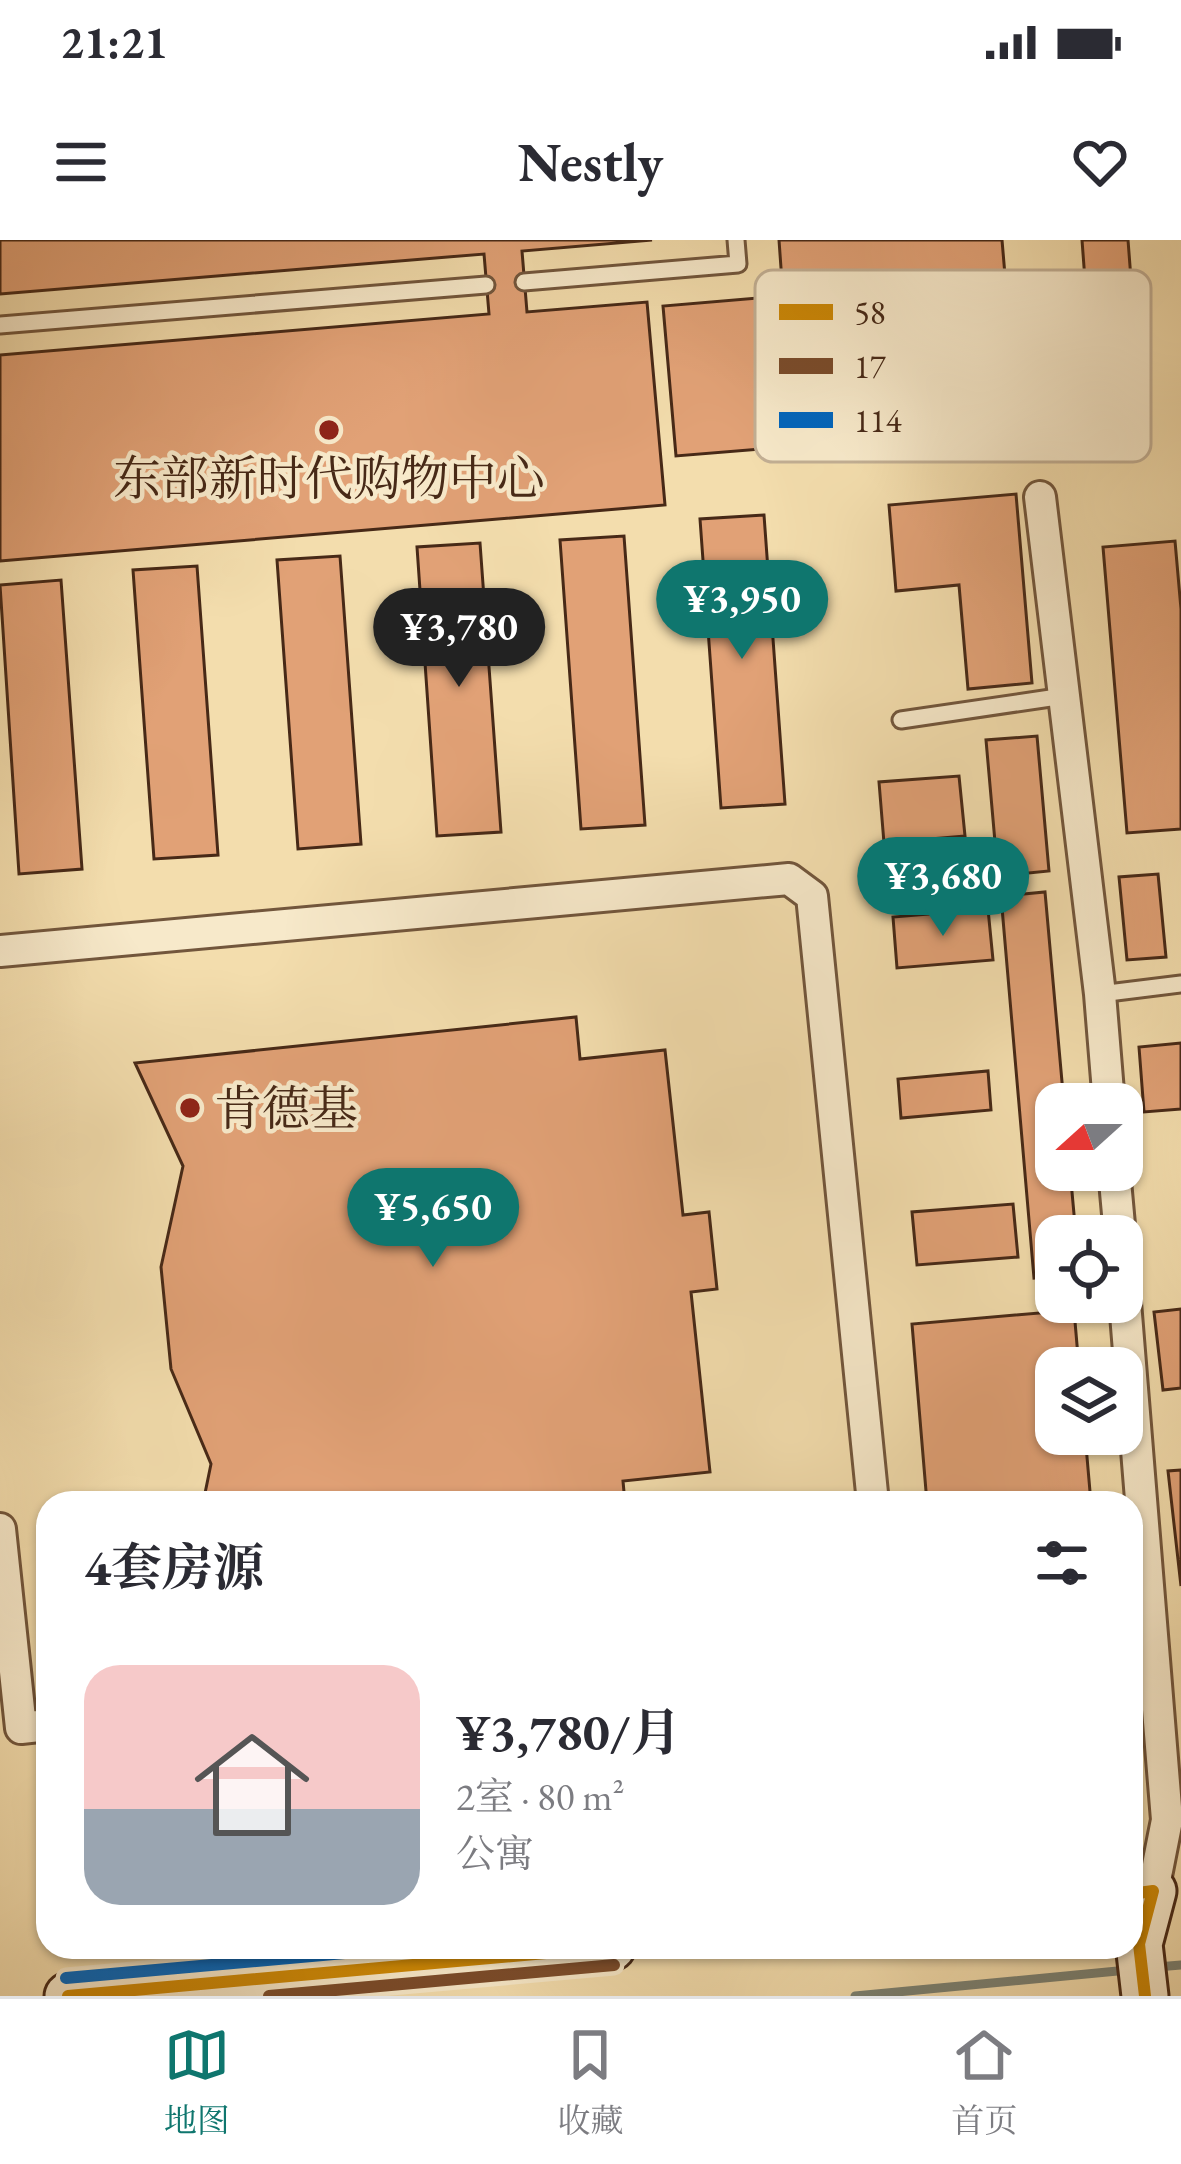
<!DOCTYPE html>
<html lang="zh">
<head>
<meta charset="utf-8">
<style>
  :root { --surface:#fff; --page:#f7f7f7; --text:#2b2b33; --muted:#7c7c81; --line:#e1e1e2; --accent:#0f766e }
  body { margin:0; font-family:"EB Garamond","Noto Serif SC",serif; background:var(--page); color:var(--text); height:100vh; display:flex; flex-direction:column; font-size:45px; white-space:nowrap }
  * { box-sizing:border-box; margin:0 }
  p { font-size:39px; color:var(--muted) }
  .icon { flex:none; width:66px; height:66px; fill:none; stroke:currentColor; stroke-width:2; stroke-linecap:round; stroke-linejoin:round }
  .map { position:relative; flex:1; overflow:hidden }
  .sheet { position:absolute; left:36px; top:1251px; width:1107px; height:468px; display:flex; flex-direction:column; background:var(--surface); border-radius:36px; box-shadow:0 3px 9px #0004 }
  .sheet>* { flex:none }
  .needle { width:78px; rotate:249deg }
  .buttons { position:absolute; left:1035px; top:843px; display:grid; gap:24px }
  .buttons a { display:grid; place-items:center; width:108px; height:108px; border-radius:24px; background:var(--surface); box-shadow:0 3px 9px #0004; font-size:60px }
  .price { position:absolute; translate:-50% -102px; padding:0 27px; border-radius:42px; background:var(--accent); color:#fff; font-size:39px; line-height:78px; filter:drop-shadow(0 3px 6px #0008) }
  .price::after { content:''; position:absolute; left:50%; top:72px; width:36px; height:27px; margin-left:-18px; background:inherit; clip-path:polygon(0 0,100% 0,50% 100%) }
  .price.active { background:#222; color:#fff }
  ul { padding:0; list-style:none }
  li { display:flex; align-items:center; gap:36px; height:300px; padding:0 48px }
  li+li { border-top:3px solid var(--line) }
  li span { display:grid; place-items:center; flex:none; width:336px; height:240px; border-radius:36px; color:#555 }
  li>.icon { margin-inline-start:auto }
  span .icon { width:144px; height:144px; fill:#fffc; stroke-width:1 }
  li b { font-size:51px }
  h2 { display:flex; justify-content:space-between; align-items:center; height:144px; padding:0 48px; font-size:51px }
  .status { display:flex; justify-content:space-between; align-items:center; height:84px; padding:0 60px; background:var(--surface); direction:ltr }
  .status svg { height:33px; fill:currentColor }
  header { display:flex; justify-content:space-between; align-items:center; height:156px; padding:0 48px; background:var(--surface); font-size:54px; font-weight:700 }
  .dock { display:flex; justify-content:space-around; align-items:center; height:168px; border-top:3px solid var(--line); background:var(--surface); font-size:33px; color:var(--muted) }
  .dock a { display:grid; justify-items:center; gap:6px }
  .dock .active { color:var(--accent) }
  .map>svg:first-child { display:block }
</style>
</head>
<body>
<div class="status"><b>21:21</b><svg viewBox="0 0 49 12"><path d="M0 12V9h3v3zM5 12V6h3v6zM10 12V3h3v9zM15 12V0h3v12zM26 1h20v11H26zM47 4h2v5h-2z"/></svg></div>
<header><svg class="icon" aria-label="menu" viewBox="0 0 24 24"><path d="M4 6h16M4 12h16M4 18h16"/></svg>Nestly<svg class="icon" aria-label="heart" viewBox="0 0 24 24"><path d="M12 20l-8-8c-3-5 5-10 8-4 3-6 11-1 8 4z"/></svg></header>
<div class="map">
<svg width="1181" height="1756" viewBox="0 0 1181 1756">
  <rect width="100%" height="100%" fill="#f3ddad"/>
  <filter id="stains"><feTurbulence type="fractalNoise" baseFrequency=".00167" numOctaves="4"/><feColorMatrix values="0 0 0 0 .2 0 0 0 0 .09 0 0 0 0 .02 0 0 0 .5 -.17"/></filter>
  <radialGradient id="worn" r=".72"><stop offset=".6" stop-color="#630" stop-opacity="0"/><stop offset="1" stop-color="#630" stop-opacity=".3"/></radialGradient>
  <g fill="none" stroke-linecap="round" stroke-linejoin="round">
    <!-- stream -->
    <path stroke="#7a8173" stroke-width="9" d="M1157 1727 1181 1725
      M855 1756 1128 1730"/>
  </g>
  <!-- building -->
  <path fill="#e1a176" stroke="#472917" stroke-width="3" d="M0 0H652L522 11 527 72 647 62 665 265 0 321V115L489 74 484 14 0 54Z
    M779 0H1002L1018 188 676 216 663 66 783 56Z
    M1082 0H1128L1138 130 1092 134Z
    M1016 254 1032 443 968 449 959 345 896 351 889 265Z
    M764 275 785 564 721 568 700 279Z
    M624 296 645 585 581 589 560 300Z
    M1175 301 1181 369V589L1127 593 1103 307Z
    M480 303 501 592 437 596 417 307Z
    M340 316 361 604 298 609 277 320Z
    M197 326 218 615 154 619 133 330Z
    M61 340 82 629 19 634 0 345Z
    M1037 496 1049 631 998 636 986 500Z
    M959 536 965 596 884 603 879 542Z
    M1158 634 1166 717 1127 720 1119 637Z
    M1045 652 1064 864H1056V930H1070L1076 996H1056V1036L1034 1038 1001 656Z
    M988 669 993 720 897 728 893 677Z
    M576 777 580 819 665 810 683 975 709 972 717 1049 691 1052 710 1232 623 1241 625 1263H203L211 1224 171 1129 161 1027 183 926 135 823Z
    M1181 803V869L1144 872 1139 807Z
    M988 831 991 870 901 878 898 839Z
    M1013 964 1018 1017 917 1025 912 972Z
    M1181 1069V1148L1163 1150 1154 1072Z
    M1074 1070 1079 1128H1056V1194H1085L1091 1263H927L912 1084Z
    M1181 1230V1346L1168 1231Z"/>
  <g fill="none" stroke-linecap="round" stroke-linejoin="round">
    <!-- lane casing -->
    <g stroke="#72563c" stroke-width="21">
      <path id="lane" d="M524 42 738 24 736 0
        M0 85 486 45
        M901 480 1064 456
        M1100 754 1181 744"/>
    </g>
    <!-- street casing -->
    <g stroke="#72563c" stroke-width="36">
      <path id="street" d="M1040 257 1100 754 1109 864
        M0 711 789 639 812 656 873 1263
        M1114 930 1120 996
        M1122 1025 1167 1580 1153 1651
        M0 1289 21 1488 48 1485"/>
    </g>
    <!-- secondary casing -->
    <g stroke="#472917" stroke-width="51">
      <path id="secondary" d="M68 1756 612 1707
        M1145 1756 1139 1704 1153 1651"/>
    </g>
    <!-- lane -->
    <use href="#lane" stroke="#f7e9ca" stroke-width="15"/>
    <!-- street -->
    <use href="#street" stroke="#f7e9ca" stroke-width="30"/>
    <!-- secondary -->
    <use href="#secondary" stroke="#f7e9ca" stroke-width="45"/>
    <!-- bus-1 casing -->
    <g stroke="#f7e9ca" stroke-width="21">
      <path id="bus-1" d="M1131 1654 1153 1651 1139 1704 1145 1756
        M68 1756 612 1707"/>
    </g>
    <!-- bus-2 casing -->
    <g stroke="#f7e9ca" stroke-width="21">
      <path id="bus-2" d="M269 1756 614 1725"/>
    </g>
    <!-- bus-3 casing -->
    <g stroke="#f7e9ca" stroke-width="21">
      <path id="bus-3" d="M66 1738 411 1707"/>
    </g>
    <!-- bus-1 -->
    <use href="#bus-1" stroke="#cb8706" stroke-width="12"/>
    <!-- bus-2 -->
    <use href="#bus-2" stroke="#7a4b2a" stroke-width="12"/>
    <!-- bus-3 -->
    <use href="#bus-3" stroke="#0065bd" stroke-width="12"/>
  </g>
  <!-- markers -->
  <g fill="#8f2418" stroke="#f7e9ca" stroke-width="4.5">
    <circle cx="329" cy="190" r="12"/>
    <circle cx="190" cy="868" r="12"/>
  </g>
  <g text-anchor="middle" stroke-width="9" stroke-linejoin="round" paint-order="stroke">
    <!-- poi labels -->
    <g font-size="48" fill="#472917" stroke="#f7e9ca">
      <text x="329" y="255">东部新时代购物中心</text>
      <text x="214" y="885" text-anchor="start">肯德基</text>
    </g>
  </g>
  <!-- legend -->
  <rect x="755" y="30" width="396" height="192" rx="18" fill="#f7e9ca" stroke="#c2af94" stroke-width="3"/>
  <rect x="779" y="64" width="54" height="16" fill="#cb8706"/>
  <rect x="779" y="118" width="54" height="16" fill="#7a4b2a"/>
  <rect x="779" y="172" width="54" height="16" fill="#0065bd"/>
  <g font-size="33" fill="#472917">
    <text x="854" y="84">58</text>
    <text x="854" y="138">17</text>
    <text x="854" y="192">114</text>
  </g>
  <rect width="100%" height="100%" filter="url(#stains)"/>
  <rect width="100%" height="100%" fill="url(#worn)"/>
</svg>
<div class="buttons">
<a><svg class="needle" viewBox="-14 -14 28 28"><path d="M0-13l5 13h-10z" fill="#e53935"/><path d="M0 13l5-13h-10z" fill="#7c7c81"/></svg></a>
<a><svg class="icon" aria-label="locate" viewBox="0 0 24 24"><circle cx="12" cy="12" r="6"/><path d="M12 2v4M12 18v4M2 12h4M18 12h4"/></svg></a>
<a><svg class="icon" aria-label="layers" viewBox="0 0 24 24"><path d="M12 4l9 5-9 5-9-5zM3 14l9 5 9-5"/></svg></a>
</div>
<b class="price" style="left:742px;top:422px">¥3,950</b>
<b class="price active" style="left:459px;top:450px">¥3,780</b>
<b class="price" style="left:943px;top:699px">¥3,680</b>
<b class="price" style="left:433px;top:1030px">¥5,650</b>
<section class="sheet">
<h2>4套房源<svg class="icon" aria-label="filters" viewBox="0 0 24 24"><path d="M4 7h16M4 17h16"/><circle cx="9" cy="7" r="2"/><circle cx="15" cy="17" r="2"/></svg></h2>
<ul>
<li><span style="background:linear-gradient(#f6c9c9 60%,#9aa5b1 0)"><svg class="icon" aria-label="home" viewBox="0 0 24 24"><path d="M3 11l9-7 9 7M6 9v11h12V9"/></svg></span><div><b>¥3,780/月</b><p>2室 · 80 m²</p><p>公寓</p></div></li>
</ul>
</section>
</div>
<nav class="dock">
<a class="active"><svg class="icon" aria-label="map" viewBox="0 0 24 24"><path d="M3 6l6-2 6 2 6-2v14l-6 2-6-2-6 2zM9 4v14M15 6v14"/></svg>地图</a>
<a><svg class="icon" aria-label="saved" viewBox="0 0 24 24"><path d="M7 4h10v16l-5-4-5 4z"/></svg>收藏</a>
<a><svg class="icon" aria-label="home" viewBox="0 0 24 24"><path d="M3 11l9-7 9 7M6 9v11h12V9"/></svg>首页</a>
</nav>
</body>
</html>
